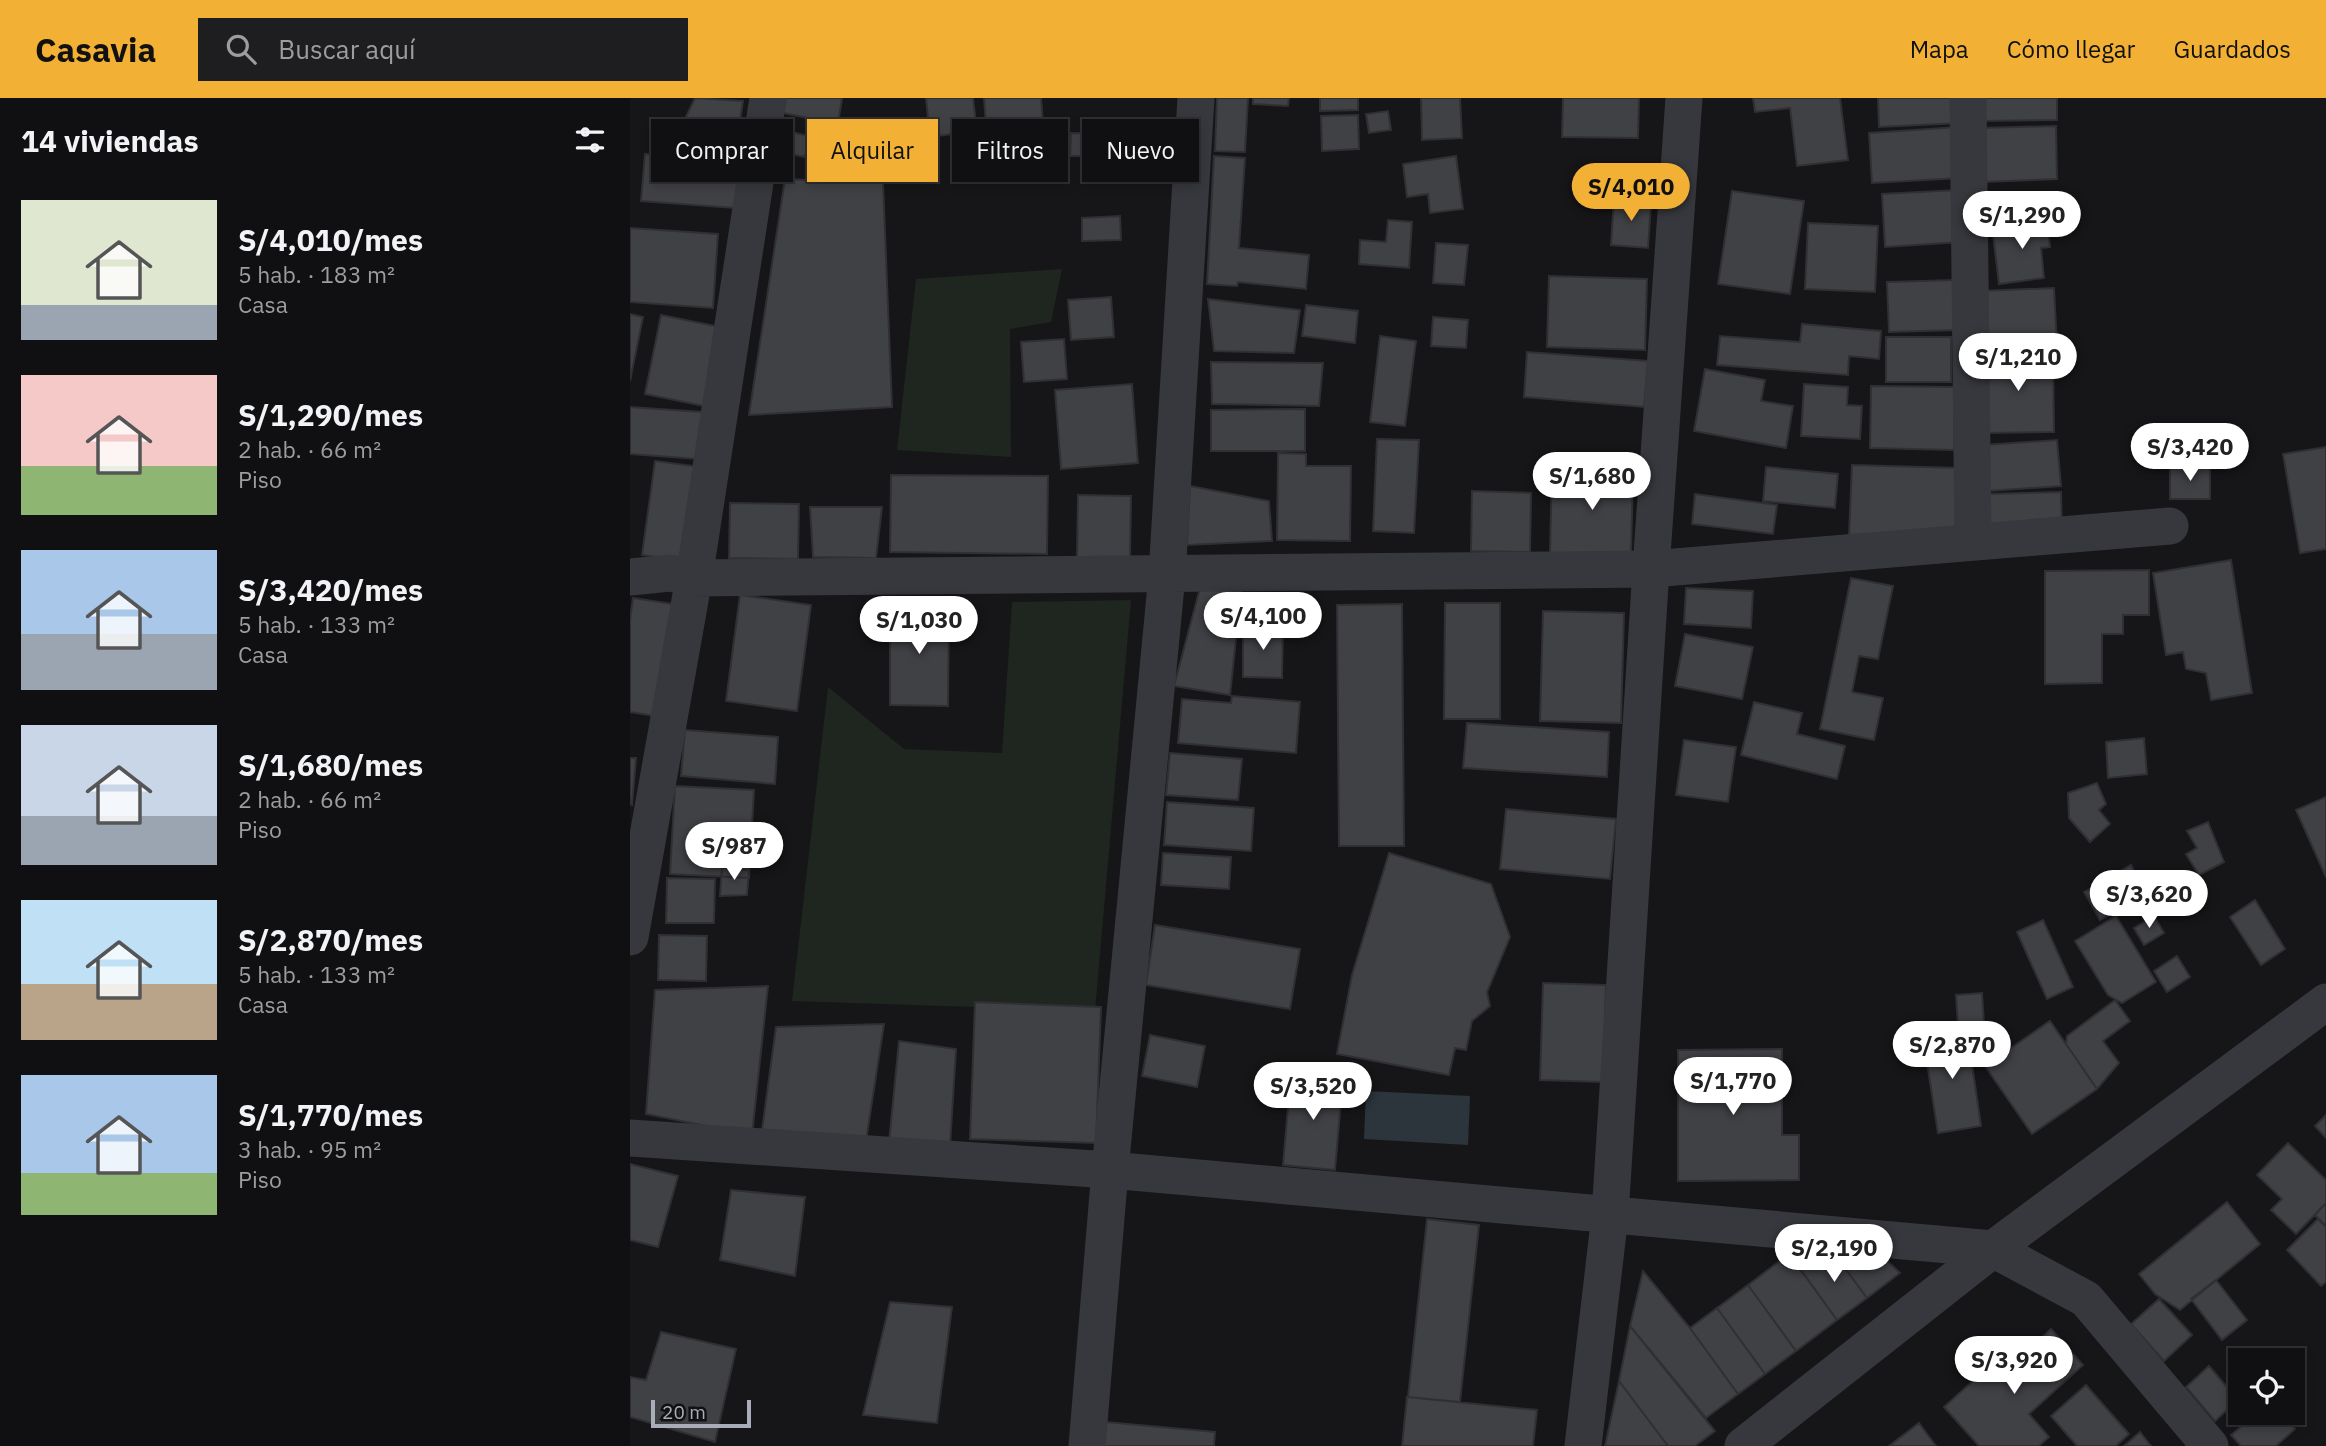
<!DOCTYPE html>
<html lang="es">
<head>
<meta charset="utf-8">
<style>
  :root { --surface:#101012; --page:#1e1e20; --text:#f1f3f6; --muted:#9c9d9f; --line:#303032; --accent:#f2b134 }
  body { margin:0; font-family:"IBM Plex Sans",sans-serif; background:var(--page); color:var(--text); height:100vh; display:flex; flex-direction:column; font-size:26px; white-space:nowrap }
  * { box-sizing:border-box; margin:0 }
  p { font-size:23px; color:var(--muted) }
  .icon { flex:none; width:38px; height:38px; fill:none; stroke:currentColor; stroke-width:2; stroke-linecap:round; stroke-linejoin:round }
  .map { position:relative; flex:1; overflow:hidden }
  .sheet { display:flex; flex-direction:column; background:var(--surface); width:630px }
  .sheet>* { flex:none }
  .banner { position:absolute; left:21px; top:21px; width:665px; height:63px; display:flex; gap:14px }
  .buttons { position:absolute; left:1598px; top:1250px; display:grid; gap:14px }
  .buttons a { display:grid; place-items:center; width:77px; height:77px; border-radius:0px; background:var(--surface); box-shadow:0 4px 10px #0003,0 0 0 2px var(--line); font-size:35px }
  .scale { position:absolute; left:21px; bottom:18px; width:100px; box-sizing:border-box; padding-left:7px; border:4px solid #a8adb8; border-top:0; font-size:19px; line-height:24px; white-space:nowrap; color:#a8adb8; -webkit-text-stroke:5px #111113; paint-order:stroke }
  .price { position:absolute; translate:-50% -60px; padding:0 16px; border-radius:24px; background:#fff; color:#222; font-size:23px; line-height:46px; filter:drop-shadow(0 2px 4px #0008) }
  .price::after { content:''; position:absolute; left:50%; top:42px; width:21px; height:16px; margin-left:-10px; background:inherit; clip-path:polygon(0 0,100% 0,50% 100%) }
  .price.current { background:var(--accent); color:#111 }
  ul { padding:0; list-style:none }
  li { display:flex; align-items:center; gap:21px; height:175px; padding:0 21px }
  li span { display:grid; place-items:center; flex:none; width:196px; height:140px; border-radius:0px; color:#555 }
  li>.icon { margin-inline-start:auto }
  span .icon { width:84px; height:84px; fill:#fffc; stroke-width:1 }
  li b { font-size:30px }
  h2 { display:flex; justify-content:space-between; align-items:center; height:84px; padding:0 21px; font-size:30px }
  .tag { padding:0 24px; border-radius:0px; background:var(--surface); box-shadow:0 4px 10px #0003,0 0 0 2px var(--line); font-size:24px; line-height:63px }
  .tag.current { background:var(--accent); color:#111 }
  header { display:flex; align-items:center; gap:42px; box-sizing:border-box; height:98px; padding:0 35px; background:var(--accent); color:#111 }
  header strong { font-size:33px }
  nav { display:flex; gap:38px; margin-inline-start:auto; font-size:24px }
  .search { width:490px; height:63px; background:var(--page); display:flex; align-items:center; gap:18px; box-sizing:border-box; padding:0 24px; border-radius:0px; color:var(--muted); font-size:26px }
  main { display:flex; flex:1; min-height:0 }
  .map>svg:first-child { display:block }
</style>
</head>
<body>
<header>
<strong>Casavia</strong>
<div class="search"><svg class="icon" aria-label="search" viewBox="0 0 24 24"><circle cx="10" cy="10" r="6"/><path d="M15 15l6 6"/></svg>Buscar aquí</div>
<nav><a>Mapa</a><a>Cómo llegar</a><a>Guardados</a></nav>
</header>
<main>
<section class="sheet">
<h2>14 viviendas<svg class="icon" aria-label="filters" viewBox="0 0 24 24"><path d="M4 7h16M4 17h16"/><circle cx="9" cy="7" r="2"/><circle cx="15" cy="17" r="2"/></svg></h2>
<ul>
<li><span style="background:linear-gradient(#dfe7d0 75%,#9aa5b1 0)"><svg class="icon" aria-label="home" viewBox="0 0 24 24"><path d="M3 11l9-7 9 7M6 9v11h12V9"/></svg></span><div><b>S/4,010/mes</b><p>5 hab. · 183 m²</p><p>Casa</p></div></li>
<li><span style="background:linear-gradient(#f6c9c9 65%,#8fb573 0)"><svg class="icon" aria-label="home" viewBox="0 0 24 24"><path d="M3 11l9-7 9 7M6 9v11h12V9"/></svg></span><div><b>S/1,290/mes</b><p>2 hab. · 66 m²</p><p>Piso</p></div></li>
<li><span style="background:linear-gradient(#a9c7e8 60%,#9aa5b1 0)"><svg class="icon" aria-label="home" viewBox="0 0 24 24"><path d="M3 11l9-7 9 7M6 9v11h12V9"/></svg></span><div><b>S/3,420/mes</b><p>5 hab. · 133 m²</p><p>Casa</p></div></li>
<li><span style="background:linear-gradient(#c9d6e8 65%,#9aa5b1 0)"><svg class="icon" aria-label="home" viewBox="0 0 24 24"><path d="M3 11l9-7 9 7M6 9v11h12V9"/></svg></span><div><b>S/1,680/mes</b><p>2 hab. · 66 m²</p><p>Piso</p></div></li>
<li><span style="background:linear-gradient(#bfe0f5 60%,#b9a48a 0)"><svg class="icon" aria-label="home" viewBox="0 0 24 24"><path d="M3 11l9-7 9 7M6 9v11h12V9"/></svg></span><div><b>S/2,870/mes</b><p>5 hab. · 133 m²</p><p>Casa</p></div></li>
<li><span style="background:linear-gradient(#a9c7e8 70%,#8fb573 0)"><svg class="icon" aria-label="home" viewBox="0 0 24 24"><path d="M3 11l9-7 9 7M6 9v11h12V9"/></svg></span><div><b>S/1,770/mes</b><p>3 hab. · 95 m²</p><p>Piso</p></div></li>
</ul>
</section>
<div class="map">
<svg width="1696" height="1348" viewBox="0 0 1696 1348">
  <rect width="100%" height="100%" fill="#161618"/>
  <!-- green -->
  <path fill="#1e261f" d="M432 171 421 224 380 231 381 359 267 352 286 181Z
    M501 502 465 913 162 903 198 589 274 651 372 655 382 504Z"/>
  <!-- water -->
  <path fill="#2c353c" d="M736 993 840 998 838 1047 734 1041Z"/>
  <!-- building -->
  <path fill="#404145" stroke="#303034" stroke-width="2" d="M65 0 113 3 105 55 41 50Z
    M156 0H212L208 26 153 15Z
    M296 0H343L347 33 300 39Z
    M354 0H411L414 39 357 42Z
    M587 0H618L615 54 585 53Z
    M623 0H659L658 8 623 6Z
    M690 0H728V12L690 13Z
    M791 0H830L832 40 792 42Z
    M933 0H1009L1008 40 932 39Z
    M1123 0H1210L1218 62 1167 68 1160 10 1125 14Z
    M1248 0H1329L1330 25 1249 29Z
    M1351 0H1427V22L1351 23Z
    M758 13 761 32 739 35 736 16Z
    M728 17 729 51 692 53 691 18Z
    M1426 28 1427 81 1352 84 1350 30Z
    M1328 29 1331 80 1242 85 1239 35Z
    M156 33 179 38 175 59 152 54Z
    M441 35 494 36V59H489V78H461L462 58H440Z
    M191 41 215 46 211 67 187 62Z
    M15 56 109 64 105 110 11 103Z
    M584 58 615 60 609 150 679 157 676 191 608 184 607 188 577 186Z
    M826 58 833 111 800 115 798 96 777 99 773 66Z
    M155 81 253 85 262 309 119 317Z
    M1328 92 1331 144 1255 149 1252 96Z
    M1102 93 1174 103 1160 196 1088 186Z
    M984 101 1021 104 1018 150 981 147Z
    M490 118 491 142 452 143V120Z
    M1416 118 1420 149 1411 150 1414 180 1369 186 1363 136 1385 133 1384 123Z
    M758 122 782 124 779 170 729 166 730 142 756 144Z
    M1178 125 1248 128 1245 194 1175 191Z
    M0 130 88 136 83 210 0 204Z
    M806 145 838 147 834 187 803 185Z
    M919 178 1017 181 1015 252 917 249Z
    M1326 182 1327 232 1259 234 1257 184Z
    M1424 190 1427 248 1352 251 1350 193Z
    M481 199 484 239 441 242 438 202Z
    M578 201 670 212 664 255 584 253Z
    M676 207 728 213 725 245 672 238Z
    M0 216 13 219 0 283Z
    M31 217 95 230 79 309 15 296Z
    M803 219 838 222 836 250 801 248Z
    M1172 226 1251 233 1249 261 1219 258 1218 277 1087 267 1090 238 1170 244Z
    M750 238 786 243 775 328 740 324Z
    M1256 239H1321V284H1256Z
    M434 241 437 281 394 284 391 244Z
    M897 254 1018 263 1014 309 894 299Z
    M1423 255 1424 334 1354 335 1352 257Z
    M581 264 693 265 689 308 582 306Z
    M1075 271 1135 282 1131 303 1163 308 1156 350 1064 333Z
    M502 286 508 365 431 371 425 292Z
    M1174 286 1218 289 1217 307 1232 308 1230 341 1171 338Z
    M1241 288 1325 289 1324 352 1240 350Z
    M0 309 72 314 68 361 0 356Z
    M675 311V353H581V312Z
    M747 341 789 342 784 435 743 433Z
    M1427 342 1431 388 1358 393 1355 347Z
    M1696 349V451L1670 455 1653 356Z
    M648 355 676 356V368H721L720 443 647 442Z
    M25 363 71 369 58 463 12 457Z
    M1222 367 1330 370 1328 440 1219 437Z
    M1580 368V401H1540V369Z
    M1136 369 1208 376 1205 410 1133 403Z
    M922 372 1003 373 1001 456 920 455Z
    M261 377 418 378 417 456 260 454Z
    M560 388 639 403 642 443 557 447Z
    M842 393 901 395 900 454 841 453Z
    M1431 394 1432 434 1359 436 1358 396Z
    M1065 396 1147 407 1143 436 1062 426Z
    M448 397 501 398 500 459H447Z
    M100 405 169 406 168 461 99 460Z
    M180 409H252L246 460 183 459Z
    M1601 462 1622 595 1581 602 1576 575 1556 571 1553 554 1536 557 1523 475Z
    M1519 472V517H1493V536H1472V585L1415 586V473Z
    M1221 480 1263 488 1248 561 1229 558 1222 594 1253 600 1244 642 1190 631Z
    M570 490 611 493 600 597 544 588Z
    M1056 490 1123 493 1121 530 1054 526Z
    M110 497 181 507 167 613 96 603Z
    M3 500 43 506 25 618 0 614V522Z
    M815 505H870V621H814Z
    M772 506 774 748H709L707 507Z
    M260 508H319L318 608 260 607Z
    M913 513 994 515 991 625 910 623Z
    M613 529H653L652 580 613 579Z
    M1055 536 1123 549 1112 601 1045 588Z
    M602 598 670 604 666 655 548 645 552 601 601 605Z
    M1124 604 1172 615 1167 636 1215 648 1207 681 1111 657Z
    M837 625 979 634 977 679 833 670Z
    M55 632 148 639 145 686 51 678Z
    M1514 640 1517 676 1478 680 1476 644Z
    M1054 642 1106 649 1098 704 1046 697Z
    M540 655 612 661 608 702 536 697Z
    M0 660H6L2 707 0 706Z
    M1467 685 1476 706 1469 712 1480 726 1460 744 1439 720 1438 695Z
    M45 688 124 692 119 780 40 776Z
    M1696 699V779L1666 712Z
    M537 704 624 710 621 753 534 747Z
    M876 711 986 721 980 781 870 771Z
    M1578 724 1594 764 1569 777 1556 756 1567 750 1557 733Z
    M533 755 601 759 599 791 531 787Z
    M759 755 861 786 880 839 857 894 860 908 842 923 836 952 825 950 819 977 707 956 722 877Z
    M1501 767 1517 797 1470 822 1454 794Z
    M92 770 119 772 117 797 90 798Z
    M37 780 85 781 84 825H36Z
    M1625 802 1655 851 1631 867 1600 819Z
    M1486 818 1526 884 1492 905 1478 897 1445 843Z
    M1524 818 1534 835 1514 847 1504 830Z
    M1413 822 1443 889 1417 901 1387 834Z
    M525 827 670 851 660 911 516 887Z
    M29 837 77 838 76 883 28 882Z
    M1547 858 1560 879 1537 894 1524 873Z
    M913 885 976 887 973 984 910 982Z
    M138 888 122 1037 16 1016 25 892Z
    M1352 895 1354 926 1328 927 1326 897Z
    M1485 902 1500 923 1473 943 1489 965 1467 991 1436 946 1437 938Z
    M345 904 471 909 466 1045 340 1041Z
    M1420 923 1467 991 1402 1036 1355 968Z
    M254 926 236 1043 132 1032 146 929Z
    M1337 932 1351 1028 1308 1035 1293 939Z
    M520 937 575 948 567 989 512 978Z
    M269 943 326 951 320 1048 259 1044Z
    M1152 951V1037H1169V1082L1048 1083V952Z
    M661 975 713 980 705 1072 653 1067Z
    M1696 1017V1040L1685 1028Z
    M1658 1045 1696 1082V1105L1666 1136 1641 1112 1652 1101 1627 1077Z
    M0 1066 48 1078 28 1149 0 1142Z
    M101 1092 175 1099 165 1178 90 1162Z
    M1597 1104 1630 1146 1550 1212 1525 1196 1509 1176Z
    M1696 1105V1128L1685 1117Z
    M797 1121 849 1127 830 1304 778 1299Z
    M1688 1121 1696 1129V1184L1691 1188 1657 1152Z
    M1200 1150 1248 1154 1270 1175 1237 1200Z
    M1200 1150 1237 1200 1207 1222 1171 1172Z
    M1159 1156 1207 1222 1166 1253 1118 1187Z
    M1013 1173 1060 1230 1108 1296 1076 1320 1000 1228Z
    M1586 1182 1617 1222 1592 1242 1561 1201Z
    M1118 1187 1166 1253 1135 1276 1087 1210Z
    M1529 1201 1562 1237 1534 1263 1501 1226Z
    M260 1204 322 1209 307 1325 233 1317Z
    M1087 1210 1135 1276 1108 1296 1060 1230Z
    M1000 1228 1085 1333 1065 1348H1038L989 1283Z
    M1421 1231 1453 1267 1399 1316 1419 1339 1409 1348H1349L1314 1309 1355 1272 1374 1275Z
    M31 1234 106 1251 85 1344 0 1319V1279L16 1282Z
    M1579 1268 1608 1302 1585 1323 1556 1289Z
    M989 1283 1038 1348H975Z
    M1456 1287 1499 1336 1486 1348H1447L1421 1318Z
    M777 1299 907 1312 903 1348H772Z
    M1628 1314H1650L1665 1331 1646 1348H1611L1601 1337Z
    M476 1324 585 1334 584 1348H474Z
    M1289 1325 1306 1348H1259Z
    M1510 1334 1521 1348H1494Z"/>
  <g fill="none" stroke-linecap="round" stroke-linejoin="round">
    <!-- minor -->
    <path stroke="#37383d" stroke-width="37" d="M1338 0 1343 444
      M0 479 40 475 64 480 1021 471 1540 428
      M0 839 64 480 138 0
      M0 1040 480 1072 1363 1151 1456 1201 1580 1348
      M457 1348 480 1072 537 477 566 0
      M953 1348 980 1117 1021 471 1054 0
      M1113 1348 1363 1151 1696 904"/>
  </g>
</svg>
<div class="buttons">
<a><svg class="icon" aria-label="locate" viewBox="0 0 24 24"><circle cx="12" cy="12" r="6"/><path d="M12 2v4M12 18v4M2 12h4M18 12h4"/></svg></a>
</div>
<div class="scale">20 m</div>
<b class="price current" style="left:1001px;top:125px">S/4,010</b>
<b class="price" style="left:1392px;top:153px">S/1,290</b>
<b class="price" style="left:1388px;top:295px">S/1,210</b>
<b class="price" style="left:1560px;top:385px">S/3,420</b>
<b class="price" style="left:962px;top:414px">S/1,680</b>
<b class="price" style="left:633px;top:554px">S/4,100</b>
<b class="price" style="left:289px;top:558px">S/1,030</b>
<b class="price" style="left:104px;top:784px">S/987</b>
<b class="price" style="left:1519px;top:832px">S/3,620</b>
<b class="price" style="left:1322px;top:983px">S/2,870</b>
<b class="price" style="left:1103px;top:1019px">S/1,770</b>
<b class="price" style="left:683px;top:1024px">S/3,520</b>
<b class="price" style="left:1204px;top:1186px">S/2,190</b>
<b class="price" style="left:1384px;top:1298px">S/3,920</b>
<div class="banner">
<a class="tag">Comprar</a>
<a class="tag current">Alquilar</a>
<a class="tag">Filtros</a>
<a class="tag">Nuevo</a>
</div>
</div>
</main>
</body>
</html>
